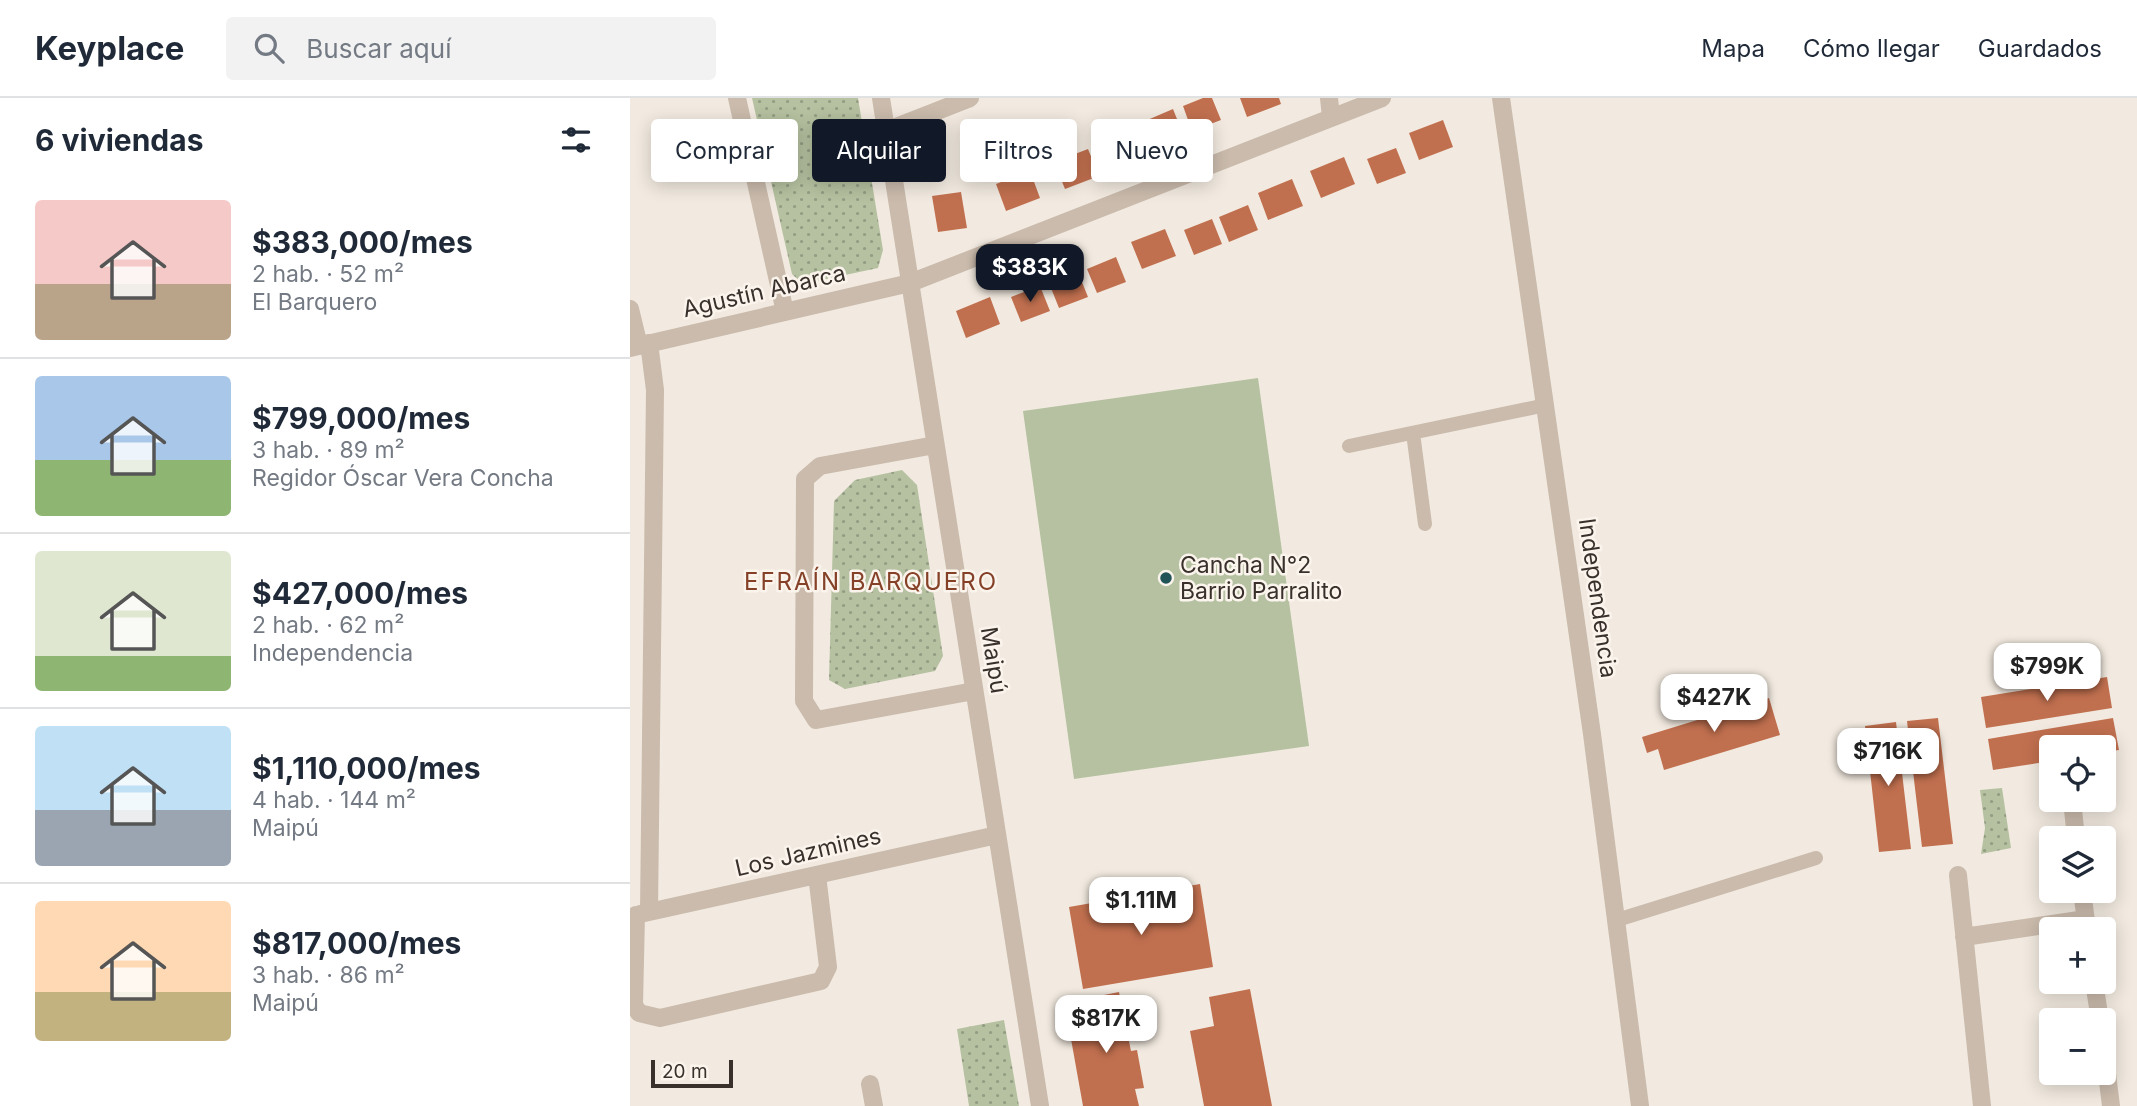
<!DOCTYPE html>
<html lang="es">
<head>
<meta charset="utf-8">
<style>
  :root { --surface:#fff; --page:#f2f2f3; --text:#1f2937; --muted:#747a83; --line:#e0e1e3; --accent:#111827 }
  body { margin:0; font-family:Inter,sans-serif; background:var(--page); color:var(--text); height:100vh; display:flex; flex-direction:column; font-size:26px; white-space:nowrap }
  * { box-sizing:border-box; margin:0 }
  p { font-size:23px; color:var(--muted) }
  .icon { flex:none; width:38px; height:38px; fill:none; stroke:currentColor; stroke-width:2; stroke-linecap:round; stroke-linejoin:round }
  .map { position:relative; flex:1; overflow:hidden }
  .drawer { display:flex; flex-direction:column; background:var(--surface); width:630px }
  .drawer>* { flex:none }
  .hud { position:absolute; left:21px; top:21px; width:665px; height:63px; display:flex; gap:14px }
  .tools { position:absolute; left:1409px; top:637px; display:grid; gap:14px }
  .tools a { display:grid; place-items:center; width:77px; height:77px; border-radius:7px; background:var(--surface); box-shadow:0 4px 18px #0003; font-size:35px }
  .scale { position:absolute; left:21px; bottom:18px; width:82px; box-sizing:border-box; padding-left:7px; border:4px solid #39302b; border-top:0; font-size:19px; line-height:24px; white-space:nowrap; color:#39302b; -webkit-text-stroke:5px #faf4ed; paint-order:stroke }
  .price { position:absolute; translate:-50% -60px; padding:0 16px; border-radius:14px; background:#fff; color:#222; font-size:23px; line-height:46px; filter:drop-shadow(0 2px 4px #0008) }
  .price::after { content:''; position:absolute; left:50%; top:42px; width:21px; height:16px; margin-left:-10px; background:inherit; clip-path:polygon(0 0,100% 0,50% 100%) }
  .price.on { background:var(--accent); color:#fff }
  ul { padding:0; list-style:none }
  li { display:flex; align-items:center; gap:21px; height:175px; padding:0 35px }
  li+li { border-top:2px solid var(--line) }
  li span { display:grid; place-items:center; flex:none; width:196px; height:140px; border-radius:7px; color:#555 }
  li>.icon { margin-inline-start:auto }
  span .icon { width:84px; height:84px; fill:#fffc; stroke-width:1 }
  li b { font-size:30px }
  h2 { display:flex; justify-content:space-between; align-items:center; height:84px; padding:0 35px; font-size:30px }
  .pill { padding:0 24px; border-radius:7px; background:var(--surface); box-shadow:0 4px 18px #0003; font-size:24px; line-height:63px }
  .pill.on { background:var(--accent); color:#fff }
  header { display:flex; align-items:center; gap:42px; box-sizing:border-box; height:98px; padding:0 35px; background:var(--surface); border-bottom:2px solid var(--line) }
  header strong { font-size:33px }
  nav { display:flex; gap:38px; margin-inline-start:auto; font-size:24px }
  .search { width:490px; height:63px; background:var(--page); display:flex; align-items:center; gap:18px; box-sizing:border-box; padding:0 24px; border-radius:7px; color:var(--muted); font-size:26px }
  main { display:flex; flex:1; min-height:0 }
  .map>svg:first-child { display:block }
</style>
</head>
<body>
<header>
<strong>Keyplace</strong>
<div class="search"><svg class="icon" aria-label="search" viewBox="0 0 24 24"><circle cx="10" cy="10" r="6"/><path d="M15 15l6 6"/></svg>Buscar aquí</div>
<nav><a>Mapa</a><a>Cómo llegar</a><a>Guardados</a></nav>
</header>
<main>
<section class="drawer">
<h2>6 viviendas<svg class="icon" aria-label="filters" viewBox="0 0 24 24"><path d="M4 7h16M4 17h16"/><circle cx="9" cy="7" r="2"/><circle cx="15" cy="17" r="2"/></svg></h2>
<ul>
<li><span style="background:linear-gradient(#f6c9c9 60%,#b9a48a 0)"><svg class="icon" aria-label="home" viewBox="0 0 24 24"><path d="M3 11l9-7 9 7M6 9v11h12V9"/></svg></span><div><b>$383,000/mes</b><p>2 hab. · 52 m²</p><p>El Barquero</p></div></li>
<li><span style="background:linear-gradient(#a9c7e8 60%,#8fb573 0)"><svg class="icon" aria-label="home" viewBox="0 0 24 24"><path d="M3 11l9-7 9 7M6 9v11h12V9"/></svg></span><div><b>$799,000/mes</b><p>3 hab. · 89 m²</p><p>Regidor Óscar Vera Concha</p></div></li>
<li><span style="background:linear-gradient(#dfe7d0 75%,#8fb573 0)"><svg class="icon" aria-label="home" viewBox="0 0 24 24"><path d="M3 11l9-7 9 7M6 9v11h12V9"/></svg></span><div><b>$427,000/mes</b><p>2 hab. · 62 m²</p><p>Independencia</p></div></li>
<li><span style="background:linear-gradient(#bfe0f5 60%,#9aa5b1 0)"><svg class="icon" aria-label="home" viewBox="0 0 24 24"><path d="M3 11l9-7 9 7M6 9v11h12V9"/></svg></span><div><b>$1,110,000/mes</b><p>4 hab. · 144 m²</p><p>Maipú</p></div></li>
<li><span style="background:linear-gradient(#ffd9b3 65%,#c2b280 0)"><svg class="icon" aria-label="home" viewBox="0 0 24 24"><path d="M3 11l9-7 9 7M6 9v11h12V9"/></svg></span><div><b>$817,000/mes</b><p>3 hab. · 86 m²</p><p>Maipú</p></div></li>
</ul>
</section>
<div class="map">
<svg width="1507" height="1008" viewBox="0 0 1507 1008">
  <defs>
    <pattern id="grass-dots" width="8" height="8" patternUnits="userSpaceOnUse" patternTransform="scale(1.75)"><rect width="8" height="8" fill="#b5c1a0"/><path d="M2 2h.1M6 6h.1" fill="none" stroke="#949d83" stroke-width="1.8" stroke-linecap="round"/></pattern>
  </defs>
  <rect width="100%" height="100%" fill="#f2eae0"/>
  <!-- grass -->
  <path fill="url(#grass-dots)" d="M122 0H228L253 152 248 170 173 186 162 176Z
    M272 372 287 387 313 558 305 573 215 591 199 582 204 403 225 382Z
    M1372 690 1381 750 1351 756 1355 730 1350 692Z
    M374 922 389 1008H339L327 931Z"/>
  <!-- pitch -->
  <path fill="#b5c1a0" d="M628 280 679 648 444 681 393 313Z"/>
  <!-- building -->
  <path fill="#c1704f" d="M573 0H582L591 22 562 33 553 8Z
    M610 0H649L651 6 617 19Z
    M543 11 553 36 524 48 515 23Z
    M813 22 823 49 789 62 779 35Z
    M503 26 513 52 484 63 474 38Z
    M766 50 776 75 747 86 737 61Z
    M458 51 469 78 435 91 424 64Z
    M714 59 725 86 691 100 680 73Z
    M400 73 410 100 376 113 366 86Z
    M662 81 673 108 638 122 628 95Z
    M331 94 337 130 308 134 302 98Z
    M618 107 628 132 599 144 589 119Z
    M582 121 592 146 564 157 554 132Z
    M535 131 546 158 512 171 501 144Z
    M486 159 496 184 467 195 457 171Z
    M448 174 458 199 429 210 419 185Z
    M410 188 420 213 391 224 381 199Z
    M360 199 370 226 336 240 326 213Z
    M1477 579 1482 610 1356 630 1351 599Z
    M1139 600 1150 637 1034 672 1028 651 1017 655 1012 639Z
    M1308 620 1323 746 1292 749 1277 623Z
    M1483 620 1489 652 1474 654V649H1421V663L1363 672 1358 641Z
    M1266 624 1281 751 1249 754 1235 628Z
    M570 786 583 869 453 891 439 809Z
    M620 891 642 1008H574L560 933 584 928 579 899Z
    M489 894 501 953 507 952 514 990 505 991 509 1008H453L441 941 456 938 449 902Z"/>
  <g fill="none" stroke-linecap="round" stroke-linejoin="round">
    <!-- service -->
    <path stroke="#cabbac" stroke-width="14" d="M783 335 795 426
      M719 348 916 307
      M987 822 1186 760"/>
    <!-- minor -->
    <path stroke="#cabbac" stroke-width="18" d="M107 0 155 214
      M251 0 410 1008
      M699 0 701 19
      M256 33 340 0
      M0 211 9 248
      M0 250 280 185 752 0
      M305 347 190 368 175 381 174 603 186 622 344 593
      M1442 702 1446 740
      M1328 777 1352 1008
      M1452 793 1457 831
      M19 814 25 292 19 245
      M10 816 367 737
      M6 817 4 907 9 915 30 920 191 883 198 869 187 777
      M1334 839 1456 821
      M1464 884 1470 922
      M1474 951 1481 1008
      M240 986 244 1008"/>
    <!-- tertiary -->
    <path stroke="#cabbac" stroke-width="18" d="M871 0 962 636 1010 1008"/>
  </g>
  <!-- markers -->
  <circle fill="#215359" stroke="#faf4ed" stroke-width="2.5" cx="536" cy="480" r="7"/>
  <g text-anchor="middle" stroke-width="5" stroke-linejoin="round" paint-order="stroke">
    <!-- street labels -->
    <g font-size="23" fill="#39302b" stroke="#faf4ed">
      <text transform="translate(134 193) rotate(-13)" y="8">Agustín Abarca</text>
      <text transform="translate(968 500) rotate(82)" y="8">Independencia</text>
      <text transform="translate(364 562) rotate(81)" y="8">Maipú</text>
      <text transform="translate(178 754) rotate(-13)" y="8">Los Jazmines</text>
    </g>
    <!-- poi labels -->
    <g font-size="23" fill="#39302b" stroke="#faf4ed" text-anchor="start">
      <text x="550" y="475">Cancha N°2<tspan x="550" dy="26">Barrio Parralito</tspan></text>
    </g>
    <!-- neighbourhood labels -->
    <g font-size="24" letter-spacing="2" fill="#854127" stroke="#faf4ed">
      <text x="241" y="492">EFRAÍN BARQUERO</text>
    </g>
  </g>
</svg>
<div class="tools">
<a><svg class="icon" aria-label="locate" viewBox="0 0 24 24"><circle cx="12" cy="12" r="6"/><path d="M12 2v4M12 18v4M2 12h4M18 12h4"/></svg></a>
<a><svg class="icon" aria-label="layers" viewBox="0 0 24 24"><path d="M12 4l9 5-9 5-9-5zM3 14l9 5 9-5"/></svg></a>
<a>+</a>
<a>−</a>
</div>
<div class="scale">20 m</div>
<b class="price on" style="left:400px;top:206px">$383K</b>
<b class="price" style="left:1417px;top:605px">$799K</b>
<b class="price" style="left:1084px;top:636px">$427K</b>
<b class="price" style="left:1258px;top:690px">$716K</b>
<b class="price" style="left:511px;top:839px">$1.11M</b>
<b class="price" style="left:476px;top:957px">$817K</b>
<div class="hud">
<a class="pill">Comprar</a>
<a class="pill on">Alquilar</a>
<a class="pill">Filtros</a>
<a class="pill">Nuevo</a>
</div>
</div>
</main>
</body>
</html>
